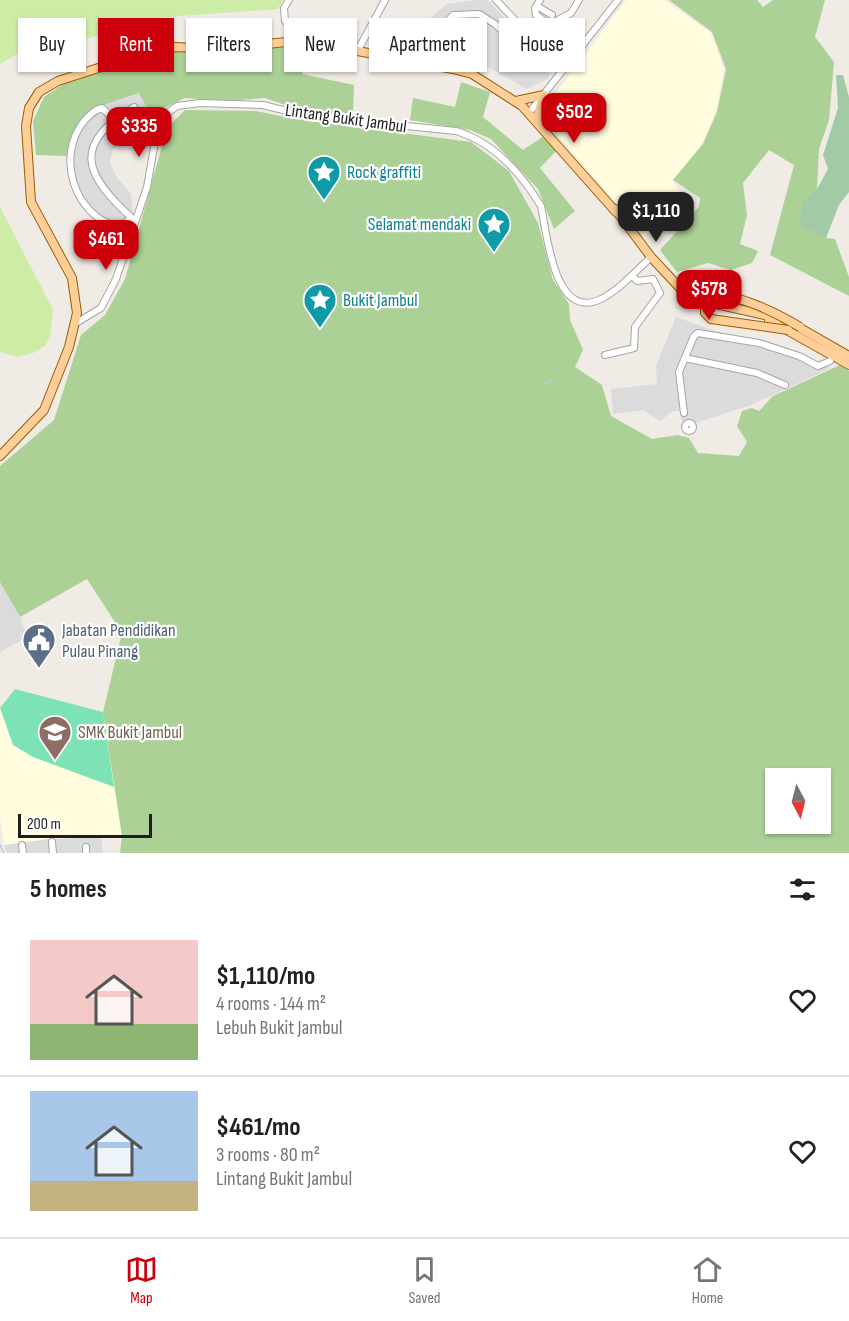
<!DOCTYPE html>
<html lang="en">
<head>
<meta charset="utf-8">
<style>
  :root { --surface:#fff; --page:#f6f6f6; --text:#202124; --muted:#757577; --line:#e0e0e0; --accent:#cc000b }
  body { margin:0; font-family:"Sofia Sans Condensed",sans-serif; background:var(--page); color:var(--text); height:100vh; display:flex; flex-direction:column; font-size:22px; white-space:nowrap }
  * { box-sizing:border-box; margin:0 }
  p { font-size:20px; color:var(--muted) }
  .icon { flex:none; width:33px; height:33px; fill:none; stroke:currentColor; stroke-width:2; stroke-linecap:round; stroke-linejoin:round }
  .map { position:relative; height:853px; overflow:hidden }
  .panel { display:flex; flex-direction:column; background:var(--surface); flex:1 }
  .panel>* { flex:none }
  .banner { position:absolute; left:18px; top:18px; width:813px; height:54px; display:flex; gap:12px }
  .needle { width:39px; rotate:173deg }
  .tools { position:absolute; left:765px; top:768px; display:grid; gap:12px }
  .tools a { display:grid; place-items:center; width:66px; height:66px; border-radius:0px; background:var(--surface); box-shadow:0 2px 4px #0004; font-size:30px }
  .scale { position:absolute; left:18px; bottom:15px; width:134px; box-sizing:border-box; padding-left:6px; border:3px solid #1e1e1e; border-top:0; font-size:16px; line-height:21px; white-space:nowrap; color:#1e1e1e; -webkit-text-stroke:4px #fff; paint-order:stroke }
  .price { position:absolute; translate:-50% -51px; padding:0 14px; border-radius:12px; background:var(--accent); color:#fff; font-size:20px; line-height:39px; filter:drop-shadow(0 2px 3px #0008) }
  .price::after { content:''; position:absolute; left:50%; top:36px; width:18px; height:14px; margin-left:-9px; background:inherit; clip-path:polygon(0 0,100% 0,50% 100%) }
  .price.selected { background:#222; color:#fff }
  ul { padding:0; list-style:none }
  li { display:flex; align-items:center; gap:18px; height:150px; padding:0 30px }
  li+li { border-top:2px solid var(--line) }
  li span { display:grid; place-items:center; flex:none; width:168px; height:120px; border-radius:0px; color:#555 }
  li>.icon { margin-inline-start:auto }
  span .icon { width:72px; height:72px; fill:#fffc; stroke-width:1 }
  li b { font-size:26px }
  h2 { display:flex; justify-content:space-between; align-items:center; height:72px; padding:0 30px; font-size:26px }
  .pill { padding:0 21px; border-radius:0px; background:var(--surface); box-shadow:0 2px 4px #0004; font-size:21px; line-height:54px }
  .pill.selected { background:var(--accent); color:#fff }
  .dock { display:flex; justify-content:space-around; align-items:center; height:84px; border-top:2px solid var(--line); background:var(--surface); font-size:16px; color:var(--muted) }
  .dock a { display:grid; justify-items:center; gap:3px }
  .dock .selected { color:var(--accent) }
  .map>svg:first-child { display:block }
</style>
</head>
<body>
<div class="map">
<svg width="849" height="853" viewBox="0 0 849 853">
  <rect width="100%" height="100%" fill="#f0ebe4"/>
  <!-- residential -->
  <path fill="#dcdbdb" d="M475 0H487L550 62 549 78 527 89 481 63 413 55 421 43V26L447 4Z
    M140 93 152 117 113 149 110 163 116 176 131 194 133 214 116 232 96 222 81 206 70 184 66 156 73 132 90 110Z
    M676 317 721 333 764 340 800 352 831 368 751 405 695 423 683 425 680 411H673L660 421 643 410 613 414 611 389 657 384 656 366Z
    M0 582 20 617 27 637 0 652Z
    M101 837 103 853H7L4 845 48 839Z"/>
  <!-- education -->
  <path fill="#fffddd" d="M626 0H664L711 33 724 70 716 111 702 144 672 181 687 201 644 237 548 123 543 110Z
    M15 689 103 712 122 836 48 839 4 845 0 818V708Z"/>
  <!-- grass -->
  <path fill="#cdeda7" d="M0 0H283L278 9 141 19 125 30 17 54 0 64Z
    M0 207 53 310 50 337 45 346 33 353 18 357 0 352Z"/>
  <!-- forest -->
  <path fill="#abd196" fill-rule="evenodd" d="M669 0H757L763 7 773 0H825L815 37 834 62 829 120 819 149 817 189 804 199 826 238 835 239 849 277V296L770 255 794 165 769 150 743 183 747 215 740 244 758 251 752 263 731 270 708 263 677 272 660 250 699 207 700 198 673 180 703 144 717 112 726 69 712 32Z
    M281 47 305 51 302 74 354 85 353 115 303 111 265 98 225 101 185 98 162 109 152 117 139 93C94 109 81 107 66 156L36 155 33 121 44 97 65 83 136 61 181 51 218 54Z
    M461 82 490 92 483 117 523 150 544 136 557 150 540 168 575 211 554 229 538 189 491 139 470 130 410 120 413 98 455 107Z
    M185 110 256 111 295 119 471 142 509 171 538 223 553 280 569 304 570 320 583 350 575 367 602 385 611 416 652 439 678 435 689 438 698 453 739 456 747 442 737 426 742 411 752 408 759 411 773 396 840 365 849 371V853H120L122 836 103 712 122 633 87 579 20 617 0 582V466L54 420 81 335 105 315 125 279 167 128ZM776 778H820V824H776Z"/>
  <!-- cemetery -->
  <path fill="#a3caa7" d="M836 75H843L849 97V192L839 205 826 238 799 224 804 199 817 189 828 169 823 155 838 108Z"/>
  <!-- pitch -->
  <path fill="#7de3b6" d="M15 689 103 712 114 787 33 757 13 745 0 708Z"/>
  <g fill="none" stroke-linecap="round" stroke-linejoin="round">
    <!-- stream -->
    <path stroke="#a1d5e0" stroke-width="1.5" d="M545 383 554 380
      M0 845 4 853"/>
    <!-- minor casing -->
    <g stroke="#a5a5a5" stroke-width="8">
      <path id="minor" d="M496 0 530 36 570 63
        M540 0 535 8 536 15 550 25
        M537 6 552 15
        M285 21 284 8 289 0
        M447 22 453 15 479 14 495 24 533 59
        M530 36 540 18
        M537 41 556 21 571 13 579 0
        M358 50 385 0
        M550 51 566 68
        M529 113 618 0
        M114 119 102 108C94 110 90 115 84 121 56 156 73 215 118 227L132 218
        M133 219C84 175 71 144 134 107
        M76 323 101 308 116 279 147 187 158 125 162 117 177 106 200 103 263 105 307 116 456 131C493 142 521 173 541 206 547 234 554 322 601 299 619 290 636 271 651 257
        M605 355 634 348 635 327 660 293 653 279 637 281 632 275
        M685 358 757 373 785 385
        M684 413 679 372 694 336 698 333 759 343 799 356 818 366 830 361 832 355
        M685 427a4 4 0 1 1 8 0a4 4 0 1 1-8 0Z
        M52 842 53 853
        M22 845 23 853
        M86 847V853"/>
    </g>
    <!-- major casing -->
    <g stroke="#985e00" stroke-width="10">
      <path id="major" d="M516 101 544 95
        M543 125 538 114 544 95
        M615 209 651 257 680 288 707 302 778 318
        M769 320 849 365
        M795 325 849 356
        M0 456 44 410 69 347 77 313 72 278 31 202 26 126 29 108 39 92 58 81 120 61 174 47 220 49 286 42H310L453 69 472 74 522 106 616 212"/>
    </g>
    <!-- minor -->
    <use href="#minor" stroke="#fff" stroke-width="6"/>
    <!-- major -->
    <use href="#major" stroke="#ffce99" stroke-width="8"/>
    <!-- major-bridge casing -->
    <g stroke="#985e00" stroke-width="10" stroke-linecap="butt">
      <path id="major-bridge" d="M788 330 711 319 705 313V300C722 284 782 316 800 327"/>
    </g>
    <!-- major-bridge -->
    <use href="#major-bridge" stroke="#ffce99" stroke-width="8"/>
  </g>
  <!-- icons -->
  <defs>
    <g id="sight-pin" transform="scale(1.725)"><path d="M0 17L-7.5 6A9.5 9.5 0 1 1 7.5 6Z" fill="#0f9aa8" stroke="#fff"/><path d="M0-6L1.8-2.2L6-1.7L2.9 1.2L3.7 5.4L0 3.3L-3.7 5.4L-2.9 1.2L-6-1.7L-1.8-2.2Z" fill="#fff"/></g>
    <g id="civic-pin" transform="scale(1.725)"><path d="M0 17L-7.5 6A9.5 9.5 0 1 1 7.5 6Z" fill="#5c6f8a" stroke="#fff"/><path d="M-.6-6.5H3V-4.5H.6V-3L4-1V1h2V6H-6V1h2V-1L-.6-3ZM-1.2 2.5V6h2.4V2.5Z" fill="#fff"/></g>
    <g id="school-pin" transform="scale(1.725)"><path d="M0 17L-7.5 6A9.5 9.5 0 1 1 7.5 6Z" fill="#8d6e63" stroke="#fff"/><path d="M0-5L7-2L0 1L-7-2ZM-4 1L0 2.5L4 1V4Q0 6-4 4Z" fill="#fff"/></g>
  </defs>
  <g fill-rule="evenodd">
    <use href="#sight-pin" x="324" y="172"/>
    <use href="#sight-pin" x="494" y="224"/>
    <use href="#sight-pin" x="320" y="300"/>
    <use href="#civic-pin" x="39" y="640"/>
    <use href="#school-pin" x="55" y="732"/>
  </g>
  <g text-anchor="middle" stroke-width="4.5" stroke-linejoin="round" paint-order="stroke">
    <!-- street labels -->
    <g font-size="18" fill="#1e1e1e" stroke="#fff">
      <text transform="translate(346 118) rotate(8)" y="6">Lintang Bukit Jambul</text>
    </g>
    <!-- culture labels -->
    <g font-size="18" fill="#0d838f" stroke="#fff" text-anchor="start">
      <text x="347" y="178">Rock graffiti</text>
      <text x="471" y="230" text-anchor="end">Selamat mendaki</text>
      <text x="343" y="306">Bukit Jambul</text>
    </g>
    <!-- service labels -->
    <g font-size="18" fill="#4e5e75" stroke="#fff" text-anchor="start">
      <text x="62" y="636">Jabatan Pendidikan<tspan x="62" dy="21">Pulau Pinang</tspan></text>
    </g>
    <!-- education labels -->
    <g font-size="18" fill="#785e54" stroke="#fff" text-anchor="start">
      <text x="78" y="738">SMK Bukit Jambul</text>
    </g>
  </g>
</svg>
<div class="tools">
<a><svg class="needle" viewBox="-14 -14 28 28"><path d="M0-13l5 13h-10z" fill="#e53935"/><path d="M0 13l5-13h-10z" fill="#757577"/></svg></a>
</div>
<div class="scale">200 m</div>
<b class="price" style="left:574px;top:144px">$502</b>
<b class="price" style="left:139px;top:158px">$335</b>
<b class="price selected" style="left:656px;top:243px">$1,110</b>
<b class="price" style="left:106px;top:271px">$461</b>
<b class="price" style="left:709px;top:321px">$578</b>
<div class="banner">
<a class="pill">Buy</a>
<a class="pill selected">Rent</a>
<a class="pill">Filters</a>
<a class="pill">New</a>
<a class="pill">Apartment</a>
<a class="pill">House</a>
</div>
</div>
<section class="panel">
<h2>5 homes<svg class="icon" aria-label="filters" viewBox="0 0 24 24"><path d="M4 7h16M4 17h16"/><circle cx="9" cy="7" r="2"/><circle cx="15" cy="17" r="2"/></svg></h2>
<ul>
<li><span style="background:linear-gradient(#f6c9c9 70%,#8fb573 0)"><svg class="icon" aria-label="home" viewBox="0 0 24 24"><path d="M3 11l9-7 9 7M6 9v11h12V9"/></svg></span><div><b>$1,110/mo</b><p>4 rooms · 144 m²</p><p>Lebuh Bukit Jambul</p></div><svg class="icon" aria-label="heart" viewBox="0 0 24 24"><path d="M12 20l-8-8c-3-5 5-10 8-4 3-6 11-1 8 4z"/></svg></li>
<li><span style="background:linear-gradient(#a9c7e8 75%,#c2b280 0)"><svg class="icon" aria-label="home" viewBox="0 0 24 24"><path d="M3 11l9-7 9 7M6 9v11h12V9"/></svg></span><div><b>$461/mo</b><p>3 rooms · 80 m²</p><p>Lintang Bukit Jambul</p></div><svg class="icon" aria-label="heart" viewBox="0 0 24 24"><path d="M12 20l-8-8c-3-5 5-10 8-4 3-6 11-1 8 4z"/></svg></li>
</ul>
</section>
<nav class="dock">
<a class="selected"><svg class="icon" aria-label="map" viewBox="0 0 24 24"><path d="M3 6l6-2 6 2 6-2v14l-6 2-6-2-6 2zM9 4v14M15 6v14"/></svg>Map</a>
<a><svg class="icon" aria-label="saved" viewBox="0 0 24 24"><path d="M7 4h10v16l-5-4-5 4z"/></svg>Saved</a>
<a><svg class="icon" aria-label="home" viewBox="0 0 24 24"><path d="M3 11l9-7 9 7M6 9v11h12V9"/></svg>Home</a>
</nav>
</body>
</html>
